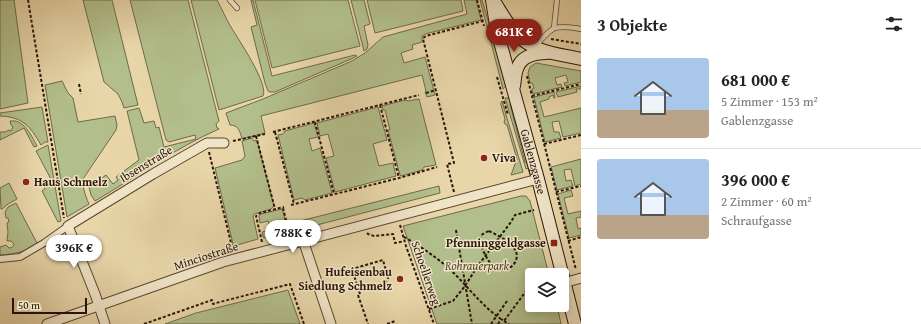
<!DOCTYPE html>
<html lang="de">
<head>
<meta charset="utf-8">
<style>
  :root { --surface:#fff; --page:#f2f2f2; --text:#222; --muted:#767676; --line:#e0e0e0; --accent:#8f2418 }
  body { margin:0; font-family:"Gentium Book Plus",serif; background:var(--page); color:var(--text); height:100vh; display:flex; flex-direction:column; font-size:15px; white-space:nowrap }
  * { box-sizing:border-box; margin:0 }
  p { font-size:13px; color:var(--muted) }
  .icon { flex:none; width:22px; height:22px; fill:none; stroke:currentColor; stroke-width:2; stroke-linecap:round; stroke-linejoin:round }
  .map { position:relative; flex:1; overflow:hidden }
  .drawer { display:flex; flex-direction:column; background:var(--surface); width:340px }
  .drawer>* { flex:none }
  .controls { position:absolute; left:525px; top:268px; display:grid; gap:8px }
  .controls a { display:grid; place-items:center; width:44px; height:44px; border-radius:4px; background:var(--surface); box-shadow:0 2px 10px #0003; font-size:20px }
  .scale { position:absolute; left:12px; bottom:10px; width:75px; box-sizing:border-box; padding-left:4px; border:2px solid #29150a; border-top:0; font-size:11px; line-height:14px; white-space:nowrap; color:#29150a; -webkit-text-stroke:3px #f0e4c7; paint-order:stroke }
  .price { position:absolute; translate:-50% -34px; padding:0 9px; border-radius:14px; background:#fff; color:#222; font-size:13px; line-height:26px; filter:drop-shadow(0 1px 2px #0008) }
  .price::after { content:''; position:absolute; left:50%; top:24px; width:12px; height:9px; margin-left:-6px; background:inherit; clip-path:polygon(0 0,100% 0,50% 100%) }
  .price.on { background:var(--accent); color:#fff }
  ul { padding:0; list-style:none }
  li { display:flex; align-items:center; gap:12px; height:100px; padding:0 16px }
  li+li { border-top:1px solid var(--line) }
  li span { display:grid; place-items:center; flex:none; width:112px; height:80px; border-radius:4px; color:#555 }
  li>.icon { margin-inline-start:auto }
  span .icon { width:48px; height:48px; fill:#fffc; stroke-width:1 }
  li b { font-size:17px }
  h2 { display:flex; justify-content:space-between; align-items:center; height:48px; padding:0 16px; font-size:17px }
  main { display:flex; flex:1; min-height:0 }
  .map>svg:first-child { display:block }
</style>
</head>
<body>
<main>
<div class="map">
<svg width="581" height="324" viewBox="0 0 581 324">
  <rect width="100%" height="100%" fill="#e8d6a9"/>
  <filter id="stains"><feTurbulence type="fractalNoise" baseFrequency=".005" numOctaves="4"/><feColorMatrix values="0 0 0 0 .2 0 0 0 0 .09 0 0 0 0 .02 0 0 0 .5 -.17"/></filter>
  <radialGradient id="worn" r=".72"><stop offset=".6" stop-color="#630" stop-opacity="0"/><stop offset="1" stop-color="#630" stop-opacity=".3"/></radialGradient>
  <!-- green -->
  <path fill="#b2be8b" stroke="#6e6a4a" d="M0 0H14L28 103 0 109Z
    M83 0H112L138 105 124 108 122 102 118 94 104 82Z
    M130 0H188L219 121 216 124 217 128H218L219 129C175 148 136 177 95 201L91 195 89 187 106 175 113 184 118 180 116 177 139 160 127 111 139 108 144 123 154 121 156 128 159 127 164 147 196 139 195 135 169 142 166 140Z
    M191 0H217C222 9 226 19 231 27 238 39 269 84 263 96L219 110Z
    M251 0H253L272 76 355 55 357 56 351 59 275 92H270L268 91 265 83 251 27 257 25Z
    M255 0H348L360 46 272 68Z
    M351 0H364L370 24 364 26 368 45 367 49 364 51Z
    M367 0H461L463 11 375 33Z
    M464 0H476L481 20 425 34 422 36V42L412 45 413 49 401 53 404 63 425 57 435 95 427 97 425 92 426 91 422 75 261 116 265 133 242 139C240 131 238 125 230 125L226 113 263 99 352 61 365 53 383 37 467 14Z
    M480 0H482L506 81C506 85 506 87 503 89Z
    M536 63 581 71V82L565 86 564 83 568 82 566 75 555 78 557 85 561 84 562 87 533 94 532 89 534 88 532 83H530L528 73 530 67Z
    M62 81 68 93 73 98 78 122 115 116 117 125 116 130 83 179C83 189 85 195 89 204L67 217 45 85Z
    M581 86V89H576L577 92 558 97 556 92Z
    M554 92 555 98H554L553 95 549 97V99L540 102 544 117 581 108V133L563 137 559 121 552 122 554 132H559L561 138 545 142 534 97Z
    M505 98H511L513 103 510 104 525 162H529L530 168 526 169Z
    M419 99 436 165 424 167 422 170 401 176 400 175 388 130H390L385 110H383L382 106 405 100 408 101Z
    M502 101 523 172 511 175 517 159 507 125 505 124 504 122 505 119 501 105V102Z
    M42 107 48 142H45L41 145C30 126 23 117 0 116V113Z
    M378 107 387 140 373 144 379 166 393 163 396 176 335 192 326 158 334 156 328 134 320 136 317 123Z
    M10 121C24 119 31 135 37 146L34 147 24 128 0 140V132H5L9 130 11 131 13 127 11 125Z
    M314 123 318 137 309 139 312 151 320 148 332 193 305 200 302 198 294 200 278 135 283 134 285 131Z
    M252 138 254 141 257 140 274 206 271 209 254 214 253 216 258 239 234 246 233 244 215 168 242 160 245 156 242 141Z
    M48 145 61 221 58 222 42 191 45 189 44 186 52 181 36 151Z
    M581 159V184L575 186 571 169 564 170 566 181 571 180 573 186 557 190 551 167Z
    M9 183 17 199 8 204 2 209H1L0 188Z
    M439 186 440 193 290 232 288 224Z
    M571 190 573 196 564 198 568 214 581 211V217L576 218 578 229 581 228V235L569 238 558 194Z
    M521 196H526L530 201 549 275H532V305H557L561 324H437L403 226Z
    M16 203 38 245C23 252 16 254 0 255V247L6 245 9 248C12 248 13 247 14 244L11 241H7L8 232 7 223 9 222 8 218H6L5 212 8 207Z
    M282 209 285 219 284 220V222H285L288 232 264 238 263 236 262 232 271 230 268 221 260 223 259 216 261 214Z
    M288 290 300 324H165L196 313Z"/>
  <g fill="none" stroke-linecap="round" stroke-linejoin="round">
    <!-- service casing -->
    <g stroke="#594532" stroke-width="6">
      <path id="service" d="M230 0 237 8
        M554 28 557 0
        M535 47C540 41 546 33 553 29 559 25 574 28 581 29"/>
    </g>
    <!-- pedestrian casing -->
    <g stroke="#594532" stroke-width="8">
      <path id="pedestrian" d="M0 259 20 257 44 243 68 226"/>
    </g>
    <!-- minor casing -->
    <g stroke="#594532" stroke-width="11">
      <path id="minor" d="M303 240 331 324
        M564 283 581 278
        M47 324 223 262 538 179
        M105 324 95 294 68 226 153 174 207 143H224"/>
    </g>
    <!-- secondary casing -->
    <g stroke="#29150a" stroke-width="14">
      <g id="secondary">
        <path id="s1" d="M492 0 497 31 538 179 575 324"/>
        <path d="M494 1C501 12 508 25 517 35 533 52 559 54 581 59"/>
        <path d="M514 86C515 81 515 74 517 69 521 56 535 53 547 53"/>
      </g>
    </g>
    <!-- path -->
    <path stroke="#29150a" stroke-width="2" stroke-dasharray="3 2" stroke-linecap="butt" d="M28 0 64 218
      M477 0 484 26
      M551 39 581 44
      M527 76 576 270
      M497 77 508 115
      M79 84 81 94
      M426 93 436 90
      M532 96 581 84
      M380 105 399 178
      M315 122 334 194
      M273 132 419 95
      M275 132 294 204
      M256 136 275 209
      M233 141 265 134
      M544 144 581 135
      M209 152 233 251
      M454 192 447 164 454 163 423 39V38L426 36 483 21
      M556 192 581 186
      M291 205 399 178 437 167
      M283 208 290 236
      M400 225 406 246 434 324
      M456 230 472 324
      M489 231C501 237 525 248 514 264 511 268 507 269 503 269 499 268 494 267 491 264 487 259 477 242 481 236 483 233 487 232 489 231Z
      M367 233 368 234 374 236 393 234 395 243 405 241
      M404 237C418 245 433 255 445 265 465 282 479 304 501 319
      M568 241 581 237
      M262 242 256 216 260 213 284 207
      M540 275 551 273V274
      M360 294 352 269 383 260 388 278 383 287
      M358 295 368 324
      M429 309 453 301 465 286 477 267 511 222 515 215 534 210
      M504 321 509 324
      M144 324 212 300 213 304 216 303 290 284 304 324
      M387 324 395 321
      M491 324 507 301
      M498 324 501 319 504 321 532 283"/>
    <!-- service -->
    <use href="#service" stroke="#f0e4c7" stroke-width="4.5"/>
    <!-- pedestrian -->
    <use href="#pedestrian" stroke="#f0e4c7" stroke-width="6"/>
    <!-- minor -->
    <use href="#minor" stroke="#f0e4c7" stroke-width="9"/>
    <!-- secondary -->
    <use href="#secondary" stroke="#f0e4c7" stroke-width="12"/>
  </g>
  <!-- markers -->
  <g fill="#8f2418" stroke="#f0e4c7" stroke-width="1.5">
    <circle cx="484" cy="158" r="4"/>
    <circle cx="26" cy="182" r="4"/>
    <rect x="550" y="239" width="8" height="8" rx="2"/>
    <circle cx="400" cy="279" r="4"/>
  </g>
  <g text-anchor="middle" stroke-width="3" stroke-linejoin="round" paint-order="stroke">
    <!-- poi labels -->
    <g font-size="12" font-weight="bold" fill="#29150a" stroke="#f0e4c7" text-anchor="start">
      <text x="492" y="162">Viva</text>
      <text x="34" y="186">Haus Schmelz</text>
      <text x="546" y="247" text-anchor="end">Pfenninggeldgasse</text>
      <text x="392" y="276" text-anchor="end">Hufeisenbau<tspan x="392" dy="14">Siedlung Schmelz</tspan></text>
    </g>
    <!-- street labels -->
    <g font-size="12" fill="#29150a" stroke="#f0e4c7">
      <text dy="4" stroke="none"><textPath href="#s1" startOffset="167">Gablenzgasse</textPath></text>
      <text transform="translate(146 164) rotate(-31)" y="4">Ibsenstraße</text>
      <text transform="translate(206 256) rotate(-18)" y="4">Minciostraße</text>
      <text transform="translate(426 273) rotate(71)" y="4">Schoellerweg</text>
    </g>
    <!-- park labels -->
    <g font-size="12" font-style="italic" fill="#524831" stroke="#f0e4c7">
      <text x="477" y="270">Rohrauerpark</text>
    </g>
  </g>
  <rect width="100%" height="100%" filter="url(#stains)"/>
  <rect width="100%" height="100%" fill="url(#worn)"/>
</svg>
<div class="controls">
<a><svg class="icon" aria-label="layers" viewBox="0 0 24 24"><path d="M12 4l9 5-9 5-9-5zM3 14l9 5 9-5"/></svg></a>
</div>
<div class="scale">50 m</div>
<b class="price on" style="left:514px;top:53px">681K €</b>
<b class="price" style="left:293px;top:254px">788K €</b>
<b class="price" style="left:74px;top:269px">396K €</b>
</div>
<section class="drawer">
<h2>3 Objekte<svg class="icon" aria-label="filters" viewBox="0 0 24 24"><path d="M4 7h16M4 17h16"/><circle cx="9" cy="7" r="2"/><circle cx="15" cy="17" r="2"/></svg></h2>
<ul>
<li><span style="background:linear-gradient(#a9c7e8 65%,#b9a48a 0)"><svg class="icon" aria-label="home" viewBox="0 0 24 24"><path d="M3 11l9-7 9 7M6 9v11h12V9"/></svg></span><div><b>681 000 €</b><p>5 Zimmer · 153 m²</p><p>Gablenzgasse</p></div></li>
<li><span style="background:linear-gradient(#a9c7e8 70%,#b9a48a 0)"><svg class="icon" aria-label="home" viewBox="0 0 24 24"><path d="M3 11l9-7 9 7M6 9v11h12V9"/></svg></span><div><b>396 000 €</b><p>2 Zimmer · 60 m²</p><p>Schraufgasse</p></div></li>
</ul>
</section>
</main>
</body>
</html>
